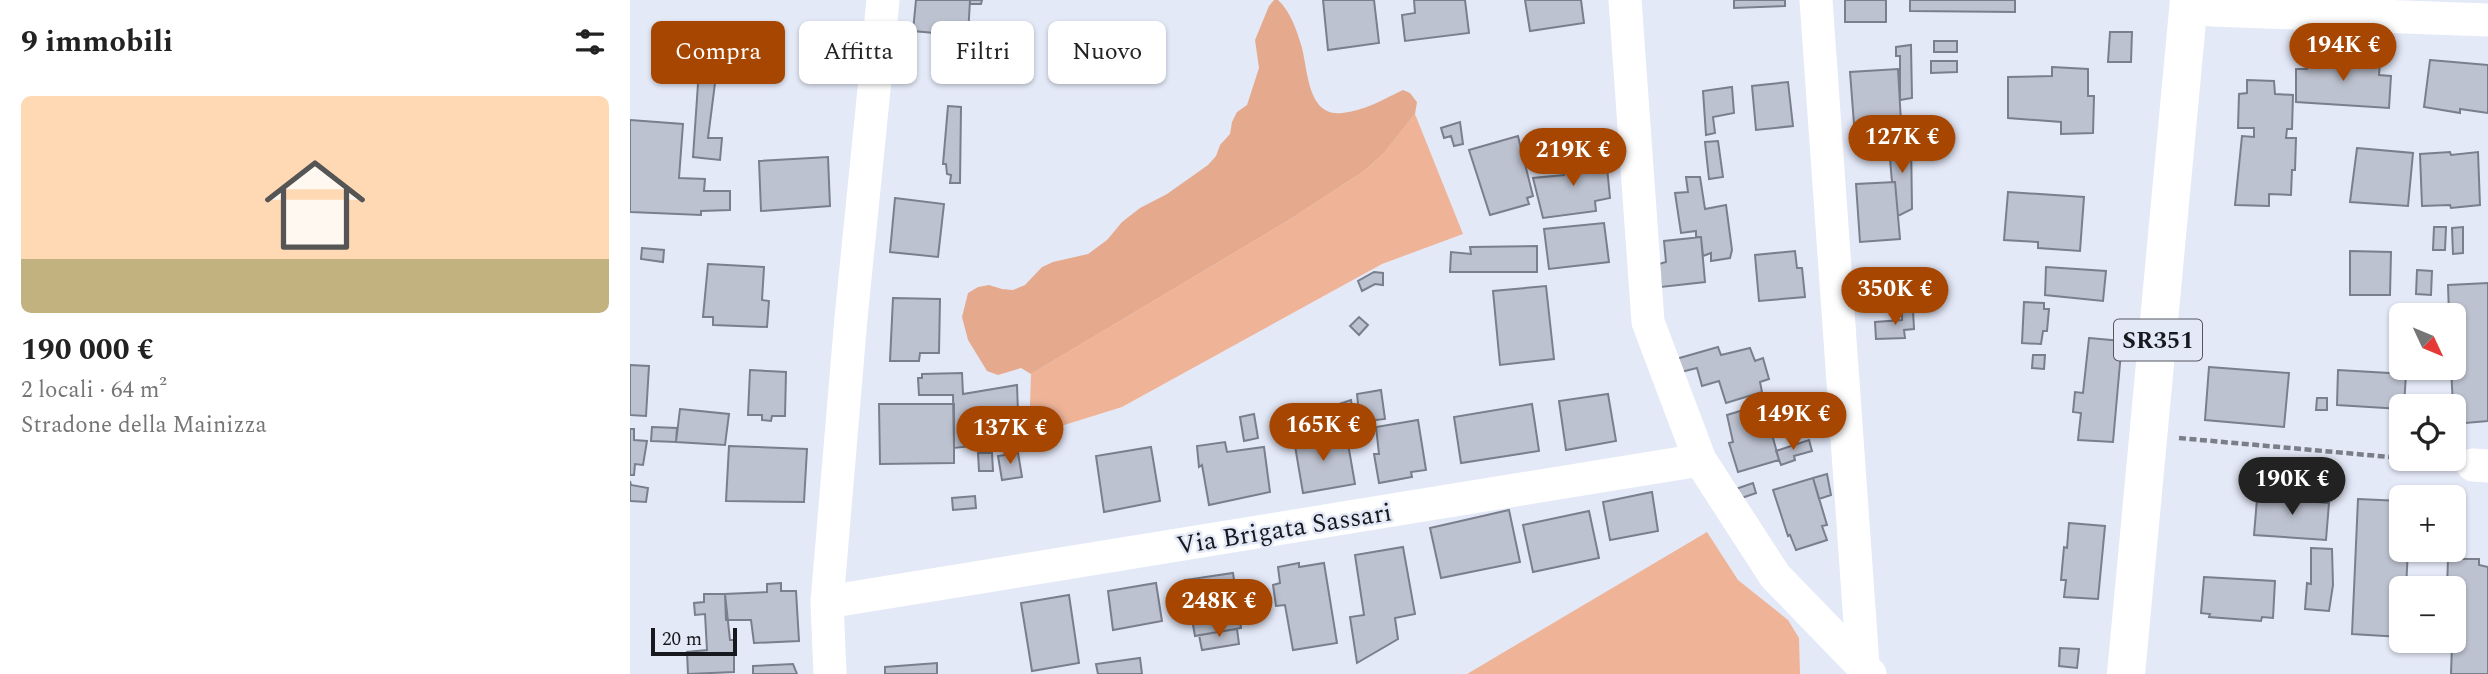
<!DOCTYPE html>
<html lang="it">
<head>
<meta charset="utf-8">
<style>
  :root { --surface:#fff; --page:#f6f6f6; --text:#222; --muted:#767676; --accent:#a74600 }
  body { margin:0; font-family:Spectral,serif; background:var(--page); color:var(--text); height:100vh; display:flex; flex-direction:column; font-size:26px; white-space:nowrap }
  * { box-sizing:border-box; margin:0 }
  p { font-size:23px; color:var(--muted) }
  .icon { flex:none; width:38px; height:38px; fill:none; stroke:currentColor; stroke-width:2; stroke-linecap:round; stroke-linejoin:round }
  .map { position:relative; flex:1; overflow:hidden }
  .drawer { display:flex; flex-direction:column; background:var(--surface); width:630px }
  .drawer>* { flex:none }
  .guide { position:absolute; left:21px; top:21px; width:665px; height:63px; display:flex; gap:14px }
  .needle { width:46px; rotate:134deg }
  .fabs { position:absolute; left:1759px; top:303px; display:grid; gap:14px }
  .fabs a { display:grid; place-items:center; width:77px; height:77px; border-radius:10px; background:var(--surface); box-shadow:0 2px 5px #0004; font-size:35px }
  .scale { position:absolute; left:21px; bottom:18px; width:86px; box-sizing:border-box; padding-left:7px; border:4px solid #17191e; border-top:0; font-size:19px; line-height:24px; white-space:nowrap; color:#17191e; -webkit-text-stroke:5px #e4e9f8; paint-order:stroke }
  .price { position:absolute; translate:-50% -60px; padding:0 16px; border-radius:24px; background:var(--accent); color:#fff; font-size:23px; line-height:46px; filter:drop-shadow(0 2px 4px #0008) }
  .price::after { content:''; position:absolute; left:50%; top:42px; width:21px; height:16px; margin-left:-10px; background:inherit; clip-path:polygon(0 0,100% 0,50% 100%) }
  .price.selected { background:#222; color:#fff }
  ul { padding:0; list-style:none }
  li { display:grid; align-content:center; gap:14px; height:371px; padding:0 21px }
  li span { display:grid; place-items:center; height:217px; border-radius:10px; color:#555 }
  li>.icon { margin-inline-start:auto }
  span .icon { width:126px; height:126px; fill:#fffc; stroke-width:1 }
  li b { font-size:30px }
  h2 { display:flex; justify-content:space-between; align-items:center; height:84px; padding:0 21px; font-size:30px }
  .chip { padding:0 24px; border-radius:10px; background:var(--surface); box-shadow:0 2px 5px #0004; font-size:24px; line-height:63px }
  .chip.selected { background:var(--accent); color:#fff }
  main { display:flex; flex:1; min-height:0 }
  .map>svg:first-child { display:block }
</style>
</head>
<body>
<main>
<section class="drawer">
<h2>9 immobili<svg class="icon" aria-label="filters" viewBox="0 0 24 24"><path d="M4 7h16M4 17h16"/><circle cx="9" cy="7" r="2"/><circle cx="15" cy="17" r="2"/></svg></h2>
<ul>
<li><span style="background:linear-gradient(#ffd9b3 75%,#c2b280 0)"><svg class="icon" aria-label="home" viewBox="0 0 24 24"><path d="M3 11l9-7 9 7M6 9v11h12V9"/></svg></span><div><b>190 000 €</b><p>2 locali · 64 m²</p><p>Stradone della Mainizza</p></div></li>
</ul>
</section>
<div class="map">
<svg width="1858" height="674" viewBox="0 0 1858 674">
  <rect width="100%" height="100%" fill="#e4e9f8"/>
  <!-- green -->
  <path fill="#efb498" d="M785 114 833 234 752 264 492 407 399 436 401 374 659 220 734 171 754 153Z
    M1077 532 1108 580 1158 620 1169 638 1170 674H837Z"/>
  <!-- forest -->
  <path fill="#e5aa8e" d="M644 0H648C661 12 667 31 672 48 678 71 678 117 712 113 734 111 754 99 773 90L780 93 787 102 785 114 754 153 734 171 659 220 401 374 391 368 368 375 357 371 338 340 332 317 338 293 348 287 359 285 372 289 383 290 395 285 412 267 423 262 458 254 477 240 492 222 510 208 537 194 578 165 586 156 590 145 600 134 602 122 607 112 617 105 629 68 625 40 639 6Z"/>
  <!-- building -->
  <path fill="#bdc2d0" stroke="#797f8c" stroke-width="2" d="M286 0H340L338 36 283 31Z
    M340 0H352L351 4H340Z
    M693 0H744L749 43 698 50Z
    M784 0H835L839 33 775 41 772 15 785 13Z
    M895 0H951L954 23 900 31Z
    M1104 0H1155V6L1104 8Z
    M1215 0H1256V22H1215Z
    M1280 0H1385V12L1280 11Z
    M1480 32H1502L1501 62H1478Z
    M1304 41H1327V52H1304Z
    M62 43 90 44 78 138H92L90 160 63 157 69 69 59 68Z
    M1281 45 1282 98 1270 100V56H1266V47Z
    M1678 57 1717 58V60L1750 62 1749 75 1761 76 1759 108 1666 102V69H1677Z
    M1800 60 1858 65V113L1830 109V113L1794 107Z
    M1301 61H1327V72L1301 73Z
    M1422 67 1458 69V96H1464L1463 133 1431 134V122L1378 118V77L1422 76Z
    M1268 69 1271 122 1224 124 1220 72Z
    M1617 80 1644 81 1645 94 1663 95 1662 129H1657L1656 138H1666L1665 170H1662L1661 195 1639 194V206L1605 205 1612 136 1624 137V128H1608L1609 94 1617 93Z
    M1158 82 1163 126 1126 130 1122 86Z
    M1102 87 1104 113 1083 117 1085 133 1076 135 1073 91Z
    M318 106 331 107 330 183H320L321 175 317 174 316 164H313Z
    M0 120 53 124 49 178 75 179 74 191H100V210L71 211V215L0 212Z
    M830 122 833 144 824 146 821 136 814 138 811 128Z
    M888 136 903 196 897 198 899 204 860 215 839 150Z
    M1272 139H1281L1282 209 1268 216 1265 182H1262L1259 147H1273Z
    M1088 141 1093 177 1079 179 1075 142Z
    M1727 148 1783 153 1778 206 1720 202Z
    M1820 152 1821 155 1848 152 1850 205 1821 208 1820 205 1792 206 1790 154Z
    M966 154 968 168 977 167 980 198 965 201 966 211 913 218 903 178 934 175V156Z
    M198 157 200 206 131 211 129 161Z
    M1056 177H1070L1075 209 1096 205 1102 250 1100 258 1081 261V253L1073 256 1071 237H1066V231L1051 233 1045 193 1058 192Z
    M1265 182 1270 239 1230 242 1226 184Z
    M1378 192 1454 197 1450 251 1408 248V242L1374 240Z
    M265 198 314 204 308 257 260 252Z
    M974 223 979 262 919 269 914 229Z
    M1804 227H1816L1815 250H1803Z
    M1833 227V253L1823 254 1822 228Z
    M1071 237 1075 282 1031 287 1029 264 1036 262 1034 241Z
    M907 246V272H820L821 252 841 254 840 247Z
    M12 248 34 250 33 262 11 259Z
    M1165 251 1167 268H1172L1175 297 1129 301 1125 255Z
    M1720 251 1761 252 1760 295H1720Z
    M78 264 134 267 132 300 139 301 137 327 83 325V317H73Z
    M1416 267 1476 271 1473 301 1415 295Z
    M1787 270 1802 271 1801 295 1786 294Z
    M744 272 753 273V285L745 284 732 291 728 281Z
    M1858 283V421L1824 424 1821 368H1824V315H1819L1818 285Z
    M916 286 924 359 870 365 863 291Z
    M263 298 310 299 309 353H290L289 361H260Z
    M1394 302 1414 303V309H1419L1417 331H1413L1411 344 1392 343Z
    M1272 310H1283L1284 329 1274 330 1275 338 1246 339 1245 322 1272 320Z
    M729 317 738 325 729 335 720 326Z
    M1459 338 1492 341 1483 442 1448 440 1451 413 1443 412 1445 392 1453 393Z
    M1088 347 1091 355 1120 348 1125 361 1133 358 1139 379 1130 382 1132 392 1096 403 1089 381 1072 386 1067 368 1043 374 1039 361Z
    M1403 355H1415L1414 369 1402 368Z
    M0 365 19 366 16 416 0 415Z
    M1579 367 1659 373 1654 427 1575 420Z
    M120 370 156 372 155 416H142L141 421 132 420V415H118Z
    M1708 370 1776 374 1774 406H1771V409L1707 405Z
    M332 373 333 394 387 385 389 441 324 448 323 395H289L288 378H292V374Z
    M751 390 755 419 730 422 727 394Z
    M978 394 986 441 936 450 929 401Z
    M1191 394 1196 412 1167 420 1161 402Z
    M1687 398H1697V410H1686Z
    M721 400 724 422 712 424 711 416H704L703 406Z
    M249 404H324V463L250 464Z
    M902 404 909 451 831 463 824 417Z
    M691 405 701 413 694 420 685 412Z
    M1130 405 1134 416H1137L1149 460 1108 472 1099 443 1103 442 1097 415Z
    M50 409 99 414 95 445 46 442Z
    M624 414 628 438 614 441 610 417Z
    M788 420 796 470 781 472 782 477 749 483 744 454H749L746 427Z
    M22 427 47 428 46 442 21 441Z
    M0 429H4V440L17 441 13 465 5 464 4 475H0Z
    M689 431 691 442 717 438 725 484 673 493 665 446H668L666 434Z
    M1179 440 1182 451 1164 456 1165 460 1151 465 1146 451Z
    M595 442 597 452 634 447 640 492 579 505 572 465 569 467 567 446Z
    M99 446 177 449 174 502 96 501Z
    M521 447 530 501 474 512 466 456Z
    M348 453H362L363 471H349Z
    M388 453 392 477 372 480 368 456Z
    M1197 474 1201 495 1189 499 1183 478Z
    M1183 478 1197 525 1192 526 1197 540 1166 550 1160 535 1158 536 1143 490Z
    M0 481 1 485 18 488 16 502 0 501Z
    M1123 483 1126 493 1106 500 1103 490Z
    M1022 492 1028 531 980 540 973 502Z
    M1640 494 1687 498 1688 502 1699 503 1696 540 1624 535 1627 499H1639Z
    M345 496 346 508 323 510 322 498Z
    M1728 499 1771 501V550H1778L1776 588H1771V637L1722 634Z
    M879 510 890 562 811 578 800 528Z
    M959 511 969 558 903 572 893 525Z
    M1439 523 1475 526 1468 599 1434 597 1436 580H1431L1434 547 1437 548Z
    M773 547 785 614 765 618 768 639 727 663 720 617 734 615 725 555Z
    M1681 548 1702 549 1703 585 1699 611 1675 609 1677 583 1681 584Z
    M1818 559H1849V565L1858 567V674H1821L1824 588H1817Z
    M669 563V567L694 563 707 643 663 650 655 605 646 606 643 585 650 583 648 567Z
    M603 573 611 628 565 636 555 580Z
    M1574 577 1645 581 1643 618 1632 617 1631 621 1579 617 1580 614 1571 613Z
    M151 583V591H166L169 641 124 643 121 620H96L95 594 137 592V584Z
    M526 583 532 621 483 630 478 591Z
    M74 594H95L100 640H104V672L58 674 57 652 77 650 75 614 65 615 64 603 74 602Z
    M439 595 449 663 402 671 391 603Z
    M607 629 609 644 572 650 569 635Z
    M1430 648 1449 649 1447 668 1429 666Z
    M510 658 512 674H468L466 664Z
    M307 663V674H255V667Z
    M163 664 167 674H123V666Z"/>
  <g fill="none" stroke-linecap="round" stroke-linejoin="round">
    <!-- path -->
    <path stroke="#7a7e88" stroke-width="4.5" stroke-dasharray="7 3.5" stroke-linecap="butt" d="M1549 438 1771 458
      M1773 458 1814 462"/>
    <!-- street -->
    <path stroke="#fff" stroke-width="33" d="M995 0 1018 322 1070 460 1145 576 1240 674
      M1186 0 1233 665
      M1558 7 1581 10 1858 20
      M1843 465 1858 466
      M197 602 1070 460
      M200 674 197 602 221 318 253 0"/>
    <!-- primary -->
    <path stroke="#fff" stroke-width="38" d="M1496 674 1559 0"/>
  </g>
  <g text-anchor="middle" stroke-width="5" stroke-linejoin="round" paint-order="stroke">
    <!-- shield labels -->
    <rect fill="#e4e9f8" stroke="#54575f" stroke-width="2" x="1484" y="319.5" width="88" height="41" rx="5"/>
    <g font-size="24" font-weight="bold" fill="#17191e">
      <text x="1528" y="348">SR351</text>
    </g>
    <!-- street labels -->
    <g font-size="26" fill="#17191e" stroke="#e4e9f8">
      <text transform="translate(654 528) rotate(-9)" y="9">Via Brigata Sassari</text>
    </g>
  </g>
</svg>
<div class="fabs">
<a><svg class="needle" viewBox="-14 -14 28 28"><path d="M0-13l5 13h-10z" fill="#e53935"/><path d="M0 13l5-13h-10z" fill="#767676"/></svg></a>
<a><svg class="icon" aria-label="locate" viewBox="0 0 24 24"><circle cx="12" cy="12" r="6"/><path d="M12 2v4M12 18v4M2 12h4M18 12h4"/></svg></a>
<a>+</a>
<a>−</a>
</div>
<div class="scale">20 m</div>
<b class="price" style="left:1713px;top:83px">194K €</b>
<b class="price" style="left:1272px;top:175px">127K €</b>
<b class="price" style="left:943px;top:188px">219K €</b>
<b class="price" style="left:1265px;top:327px">350K €</b>
<b class="price" style="left:1163px;top:452px">149K €</b>
<b class="price" style="left:693px;top:463px">165K €</b>
<b class="price" style="left:380px;top:466px">137K €</b>
<b class="price selected" style="left:1662px;top:517px">190K €</b>
<b class="price" style="left:589px;top:639px">248K €</b>
<div class="guide">
<a class="chip selected">Compra</a>
<a class="chip">Affitta</a>
<a class="chip">Filtri</a>
<a class="chip">Nuovo</a>
</div>
</div>
</main>
</body>
</html>
